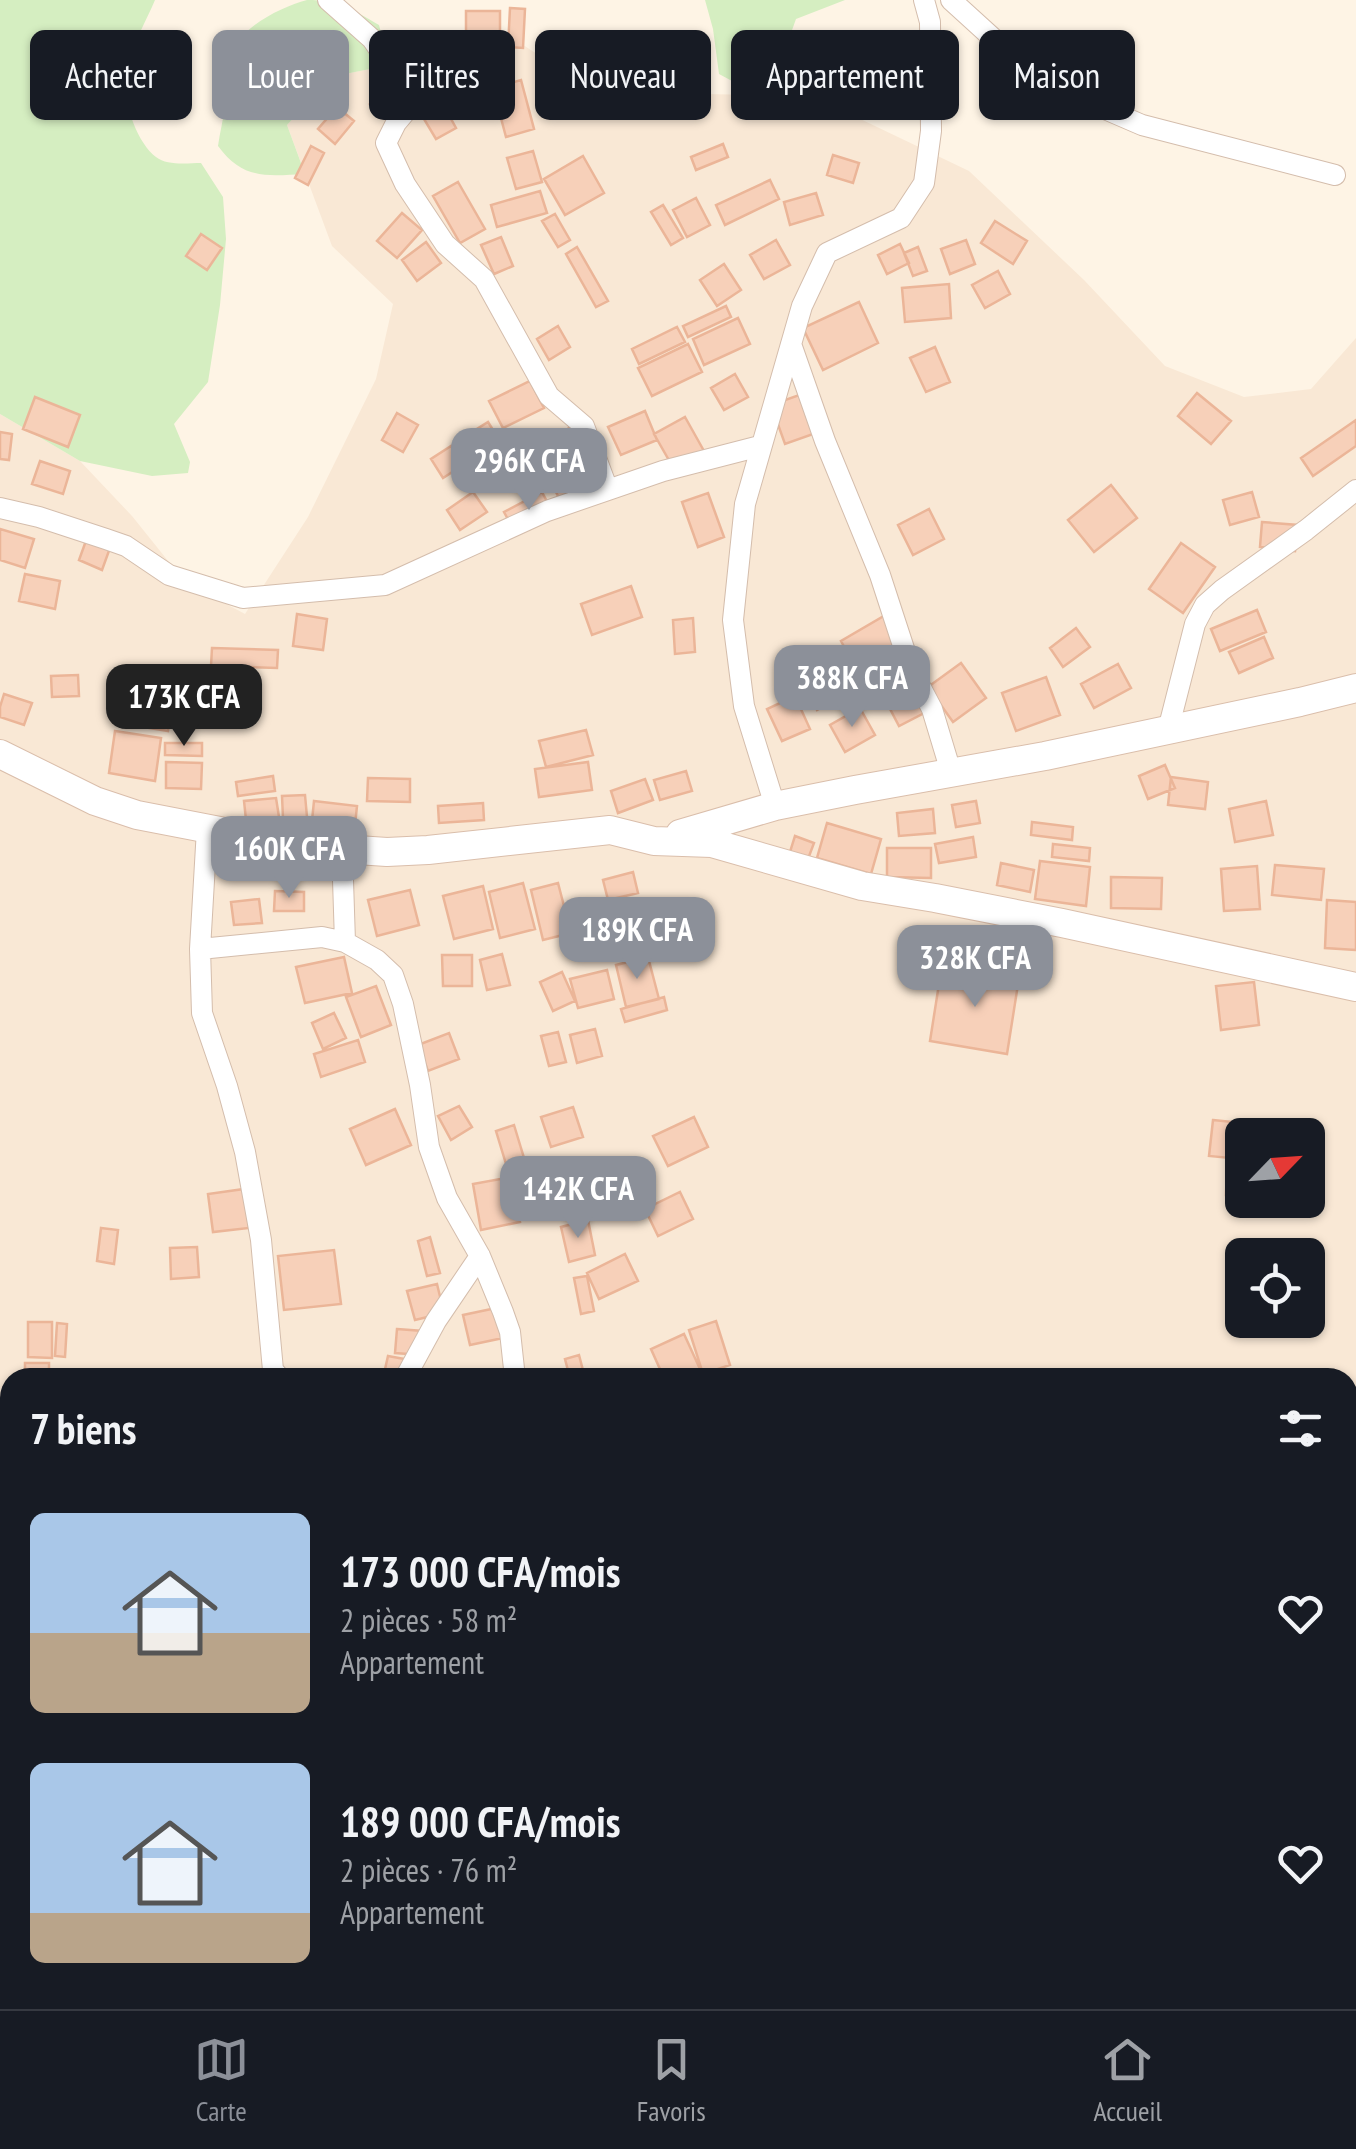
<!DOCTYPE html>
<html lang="fr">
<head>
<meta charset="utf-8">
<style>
  :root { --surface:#171b24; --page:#242831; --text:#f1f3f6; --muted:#9ea1a6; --line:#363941; --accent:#8c9099 }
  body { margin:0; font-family:"PT Sans Narrow",sans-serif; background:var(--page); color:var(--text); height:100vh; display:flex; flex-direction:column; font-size:38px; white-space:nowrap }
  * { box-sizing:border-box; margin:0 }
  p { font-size:32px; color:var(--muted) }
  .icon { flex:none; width:55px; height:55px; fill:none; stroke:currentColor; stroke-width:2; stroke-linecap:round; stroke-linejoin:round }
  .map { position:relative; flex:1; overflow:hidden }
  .drawer { position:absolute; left:0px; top:1368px; width:1358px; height:642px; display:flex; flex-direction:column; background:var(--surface); border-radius:30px 30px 0 0; box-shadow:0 2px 8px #0004 }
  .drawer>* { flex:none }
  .banner { position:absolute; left:30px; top:30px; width:1298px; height:90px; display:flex; gap:20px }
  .needle { width:65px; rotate:65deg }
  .controls { position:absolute; left:1225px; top:1118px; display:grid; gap:20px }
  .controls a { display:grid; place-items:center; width:100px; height:100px; border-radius:15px; background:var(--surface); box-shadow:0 2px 8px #0004; font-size:50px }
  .price { position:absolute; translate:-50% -85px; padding:0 22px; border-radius:20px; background:var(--accent); color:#fff; font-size:32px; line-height:65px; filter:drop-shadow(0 2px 5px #0008) }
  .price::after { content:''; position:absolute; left:50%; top:60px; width:30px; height:22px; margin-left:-15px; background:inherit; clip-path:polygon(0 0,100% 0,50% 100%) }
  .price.on { background:#222; color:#fff }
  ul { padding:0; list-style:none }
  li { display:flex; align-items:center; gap:30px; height:250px; padding:0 30px }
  li span { display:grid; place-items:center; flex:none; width:280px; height:200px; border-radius:15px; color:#555 }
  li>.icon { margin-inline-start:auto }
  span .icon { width:120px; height:120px; fill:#fffc; stroke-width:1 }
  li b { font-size:42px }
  h2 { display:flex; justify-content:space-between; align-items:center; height:120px; padding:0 30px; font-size:42px }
  .pill { padding:0 35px; border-radius:15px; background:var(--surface); box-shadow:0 2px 8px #0004; font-size:35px; line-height:90px }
  .pill.on { background:var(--accent); color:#fff }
  .tabs { display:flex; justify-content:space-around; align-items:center; height:140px; border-top:2px solid var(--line); background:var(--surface); font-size:28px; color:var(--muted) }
  .tabs a { display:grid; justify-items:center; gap:5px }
  .tabs .on { color:var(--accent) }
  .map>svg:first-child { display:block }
</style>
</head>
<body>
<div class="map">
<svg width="1356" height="2009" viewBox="0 0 1356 2009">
  <rect width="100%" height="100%" fill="#fef4e5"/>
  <!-- residential -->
  <path fill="#f9e8d5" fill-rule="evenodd" d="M514 39 595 92 758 95 829 104 969 171 1084 280 1165 366 1244 397 1311 389 1356 338V2009H739L746 2000H1348V1378H10V1576L0 1574V414L80 461 132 516 185 582 245 614 308 517 376 379 393 304 332 246 287 125 314 96 345 74ZM1242 1135H1308V1200H1242ZM1242 1255H1308V1320H1242Z"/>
  <!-- green -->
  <path fill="#d5eec1" d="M0 0H155C146 21 134 42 127 64 119 90 134 140 156 157 167 166 188 163 201 163L223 197 226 239 220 305 208 382 174 424 190 462 188 473 152 476 80 461 0 414Z
    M307 0C338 0 353 10 379 25L385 48 375 68 345 74 314 96 287 125 305 174C267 176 243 180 218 146 220 132 223 120 225 107 226 94 223 80 225 67 231 32 277 8 307 0Z
    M705 0H845L796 19 782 58 758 95 719 74 713 29Z
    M0 1750 10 1751V1913L0 1912Z"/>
  <!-- building -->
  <path fill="#f7d0b9" stroke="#ebb598" stroke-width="2.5" d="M510 8 525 9 523 48 508 47Z
    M466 11H500V55H466Z
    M521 80 534 129 506 137 493 88Z
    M391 85 403 99 383 118 370 104Z
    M337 107 354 121 335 144 318 129Z
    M445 108 456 128 436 139 424 119Z
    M723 144 728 157 696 170 691 157Z
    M311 146 324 153 308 185 295 178Z
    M533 151 542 182 516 189 507 158Z
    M833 155 859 163 853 183 827 175Z
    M583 156 604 193 565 215 544 179Z
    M770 180 779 199 725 225 716 205Z
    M458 182 485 229 460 243 433 196Z
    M540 191 547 213 497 227 491 205Z
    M816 193 823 215 790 225 784 202Z
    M696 198 710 225 687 237 673 210Z
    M663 205 683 238 671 245 651 212Z
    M402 213 422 230 397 258 377 241Z
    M555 214 570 240 558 247 542 221Z
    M995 221 1027 241 1013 264 981 243Z
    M201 234 222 248 207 270 186 256Z
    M501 237 513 266 494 274 481 245Z
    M776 240 790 265 764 279 750 255Z
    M966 240 975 264 950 274 941 249Z
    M426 242 441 263 417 281 402 260Z
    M900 244 909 263 887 274 878 255Z
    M577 247 608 301 596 307 566 254Z
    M918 247 927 271 913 276 904 253Z
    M724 264 741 290 717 306 700 280Z
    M998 271 1010 294 985 308 972 285Z
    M949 284 951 318 905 322 902 288Z
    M859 302 878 343 823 370 803 328Z
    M726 306 731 317 688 337 683 326Z
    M738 318 750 344 704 365 693 339Z
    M558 326 570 347 549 360 537 339Z
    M677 327 685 342 639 364 632 349Z
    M688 344 702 372 652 396 638 368Z
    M935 347 950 382 926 392 910 358Z
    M735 374 748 397 724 410 711 388Z
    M530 381 544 408 503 428 489 401Z
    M1197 393 1231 421 1211 444 1178 416Z
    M802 394 816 433 785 444 771 405Z
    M35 397 80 415 68 447 23 429Z
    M645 411 657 440 621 455 608 427Z
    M397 413 418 425 403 452 382 440Z
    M685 417 704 451 674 469 654 434Z
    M1356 420V446L1313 476 1301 458Z
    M488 422 505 449 478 466 461 439Z
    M572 426 591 455 573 467 554 438Z
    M0 432 12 434 9 460 0 459Z
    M451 446 463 465 443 478 431 459Z
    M40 461 70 471 63 494 32 484Z
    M586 469 600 497 567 514 553 486Z
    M1111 485 1137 518 1094 552 1068 520Z
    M473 492 487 512 460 530 447 510Z
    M542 492 554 515 516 534 504 512Z
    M1252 492 1259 517 1230 525 1223 500Z
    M708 493 724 537 698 547 682 502Z
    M929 509 944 539 913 555 898 525Z
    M1262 522 1298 525 1295 551 1260 547Z
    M0 529 34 539 25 568 0 560Z
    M87 538 110 548 102 570 79 560Z
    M1181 543 1215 567 1183 613 1149 589Z
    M25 574 60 581 55 609 19 601Z
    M631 586 642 617 592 635 581 604Z
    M1257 610 1266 632 1220 651 1211 629Z
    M889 613 909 647 860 676 841 641Z
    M297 614 327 619 323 650 293 646Z
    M693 618 695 652 675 654 673 620Z
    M1076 628 1090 647 1063 667 1050 648Z
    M1264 637 1273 658 1239 673 1229 652Z
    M212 648 278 650 277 668 211 666Z
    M961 663 986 698 953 722 928 687Z
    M1118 664 1131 688 1094 708 1081 684Z
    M176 673 209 674 208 708 175 707Z
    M78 675 79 696 52 697 51 676Z
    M1046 677 1060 715 1016 731 1002 693Z
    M821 683 831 702 817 710 807 691Z
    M922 688 932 709 899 726 888 705Z
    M4 694 32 703 24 725 0 717V707Z
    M795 696 810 729 782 741 767 709Z
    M116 702 171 710 168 731 113 722Z
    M860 708 875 735 845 752 830 725Z
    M586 730 593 755 546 767 539 741Z
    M115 731 161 738 155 781 109 773Z
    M165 743H202V756L165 755Z
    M166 762 202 763 201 789 166 788Z
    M588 762 592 790 539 797 535 769Z
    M1165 765 1175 788 1148 799 1139 776Z
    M686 771 692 791 660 800 654 780Z
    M273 776 275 791 238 796 236 782Z
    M1171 777 1208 782 1205 809 1168 805Z
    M368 778 410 779V802L367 801Z
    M645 779 653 800 618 813 611 791Z
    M305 795 307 817 283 818 282 796Z
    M276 798 279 817 246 820 244 801Z
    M314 801 357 806 353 844 310 840Z
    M976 801 980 823 956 827 952 805Z
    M1266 801 1273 835 1235 842 1229 809Z
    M483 803 484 820 439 823 438 806Z
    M933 809 935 833 899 836 897 813Z
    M1032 822 1073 827 1072 840 1031 835Z
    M827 823 881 839 871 874 817 858Z
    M795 836 814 843 808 859 790 852Z
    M973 837 976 857 939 863 935 844Z
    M1053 844 1090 848 1089 861 1052 857Z
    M887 848H931V878L887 877Z
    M1040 861 1090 867 1086 906 1035 899Z
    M1001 863 1034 870 1030 892 997 885Z
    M1275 865 1324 869 1321 900 1272 895Z
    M1257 866 1260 909 1224 911 1221 869Z
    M633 872 638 893 608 900 603 880Z
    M1111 877 1162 878 1161 909 1111 908Z
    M523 883 535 929 500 938 489 892Z
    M558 883 571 933 543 940 531 890Z
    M483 886 493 929 454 939 443 896Z
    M410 890 419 925 377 936 368 900Z
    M275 891 304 892V911H274Z
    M259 899 262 923 234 925 231 902Z
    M649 900 657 931 617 941 609 910Z
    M1327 900 1356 902V950L1325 948Z
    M502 954 510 985 487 990 480 960Z
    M442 955H472V986H443Z
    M344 957 352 993 305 1003 296 967Z
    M648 957 659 999 626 1007 616 965Z
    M942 965 1019 978 1007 1054 930 1041Z
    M607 970 614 999 578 1008 570 979Z
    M562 972 575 1001 553 1011 540 982Z
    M1254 982 1259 1025 1221 1030 1216 986Z
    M376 986 391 1025 361 1037 346 997Z
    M664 997 667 1010 625 1022 621 1009Z
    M334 1013 346 1038 323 1049 312 1023Z
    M595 1029 602 1056 577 1063 570 1035Z
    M558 1032 566 1062 549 1066 541 1036Z
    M449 1033 459 1059 428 1071 418 1045Z
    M358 1040 365 1062 321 1077 314 1054Z
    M459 1106 472 1127 451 1140 438 1116Z
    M573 1107 583 1137 551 1147 541 1117Z
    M395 1109 411 1145 366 1165 350 1129Z
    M694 1117 708 1147 668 1166 653 1136Z
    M1213 1120 1243 1123 1240 1159 1209 1156Z
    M514 1125 524 1158 506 1164 496 1131Z
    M1227 1163H1242V1196L1226 1195Z
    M581 1168 592 1200 559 1211 549 1178Z
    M511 1177 520 1222 481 1230 473 1184Z
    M244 1189 249 1228 213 1232 208 1194Z
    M680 1192 693 1219 658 1236 645 1209Z
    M588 1220 595 1255 569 1262 561 1227Z
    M101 1228 118 1230 114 1264 97 1261Z
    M430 1237 440 1273 427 1276 418 1241Z
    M197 1247 199 1277 171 1279 170 1248Z
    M334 1250 341 1304 284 1310 278 1256Z
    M625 1254 638 1281 599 1299 587 1273Z
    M587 1276 594 1311 581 1314 574 1278Z
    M437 1284 444 1313 415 1320 407 1291Z
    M496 1308 503 1338 470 1345 463 1315Z
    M716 1321 730 1365 703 1374 689 1330Z
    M28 1322H52V1358L28 1357Z
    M57 1323 67 1324 65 1357 55 1356Z
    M397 1329 423 1331 422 1355 395 1353Z
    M684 1334 700 1369 682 1378H664L651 1349Z
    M579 1355 585 1378H570L565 1359Z
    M388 1356 410 1360 407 1378H383Z
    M25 1363H49V1378H25Z
    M1119 2000H1178L1179 2004 1157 2009H1121Z
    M1293 2000H1338V2009H1293Z"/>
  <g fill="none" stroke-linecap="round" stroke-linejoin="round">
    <!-- street casing -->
    <g stroke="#d4bdac" stroke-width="22">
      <path id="street" d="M328 0 372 39 399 78 412 104 396 123 386 143 405 184 445 244 484 279 549 396 584 426 608 490
        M951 0 1018 61 1084 100 1142 125 1335 175
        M791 344 825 441 880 575 910 667 932 709 951 772
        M0 508 39 517 106 539 126 546 169 575 243 598 385 585 547 511 663 471 760 446
        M1168 730 1195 624 1205 605 1222 590 1306 530 1356 490
        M775 806 744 706 733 620 745 504 802 306 827 253 901 218 924 183 931 131 930 22 924 0
        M207 829 200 949 202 1013 227 1086 245 1152 261 1240 273 1370 280 1378
        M342 849 345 942
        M200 949 322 937 345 942 377 960 393 975 403 1004 420 1085 429 1147 447 1198 480 1256 503 1312 510 1332 515 1378
        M405 1378 436 1321 480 1256
        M0 1485 10 1486
        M684 2000 692 2009"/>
    </g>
    <!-- secondary casing -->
    <g stroke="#dabeab" stroke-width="30">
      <path id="secondary" d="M0 754 95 801 137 815 261 839 342 849 387 852 428 850 610 830 654 841 712 843 862 886 935 898 1062 923 1356 987
        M680 834 775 806 855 790 1045 756 1300 702 1356 688
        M1348 1798 1356 1791
        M845 2009 867 2000
        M1236 2009 1240 2000"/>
    </g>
    <!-- highway casing -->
    <g stroke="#dcd4cf" stroke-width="38">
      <path id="highway" d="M1348 1683H1356
        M0 1748 10 1749"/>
    </g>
    <!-- street -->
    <use href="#street" stroke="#fff" stroke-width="20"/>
    <!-- secondary -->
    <use href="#secondary" stroke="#fff" stroke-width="28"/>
    <!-- highway -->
    <use href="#highway" stroke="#feae96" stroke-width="35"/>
  </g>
</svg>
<div class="controls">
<a><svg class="needle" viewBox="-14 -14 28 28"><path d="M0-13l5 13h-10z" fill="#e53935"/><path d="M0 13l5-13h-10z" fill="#9ea1a6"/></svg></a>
<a><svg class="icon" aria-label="locate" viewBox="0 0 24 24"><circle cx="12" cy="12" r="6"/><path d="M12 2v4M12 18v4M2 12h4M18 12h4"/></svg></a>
</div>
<b class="price" style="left:529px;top:513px">296K CFA</b>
<b class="price" style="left:852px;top:730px">388K CFA</b>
<b class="price on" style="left:184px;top:749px">173K CFA</b>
<b class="price" style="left:289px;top:901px">160K CFA</b>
<b class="price" style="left:637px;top:982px">189K CFA</b>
<b class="price" style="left:975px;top:1010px">328K CFA</b>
<b class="price" style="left:578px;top:1241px">142K CFA</b>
<div class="banner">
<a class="pill">Acheter</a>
<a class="pill on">Louer</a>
<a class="pill">Filtres</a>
<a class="pill">Nouveau</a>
<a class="pill">Appartement</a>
<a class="pill">Maison</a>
</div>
<section class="drawer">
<h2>7 biens<svg class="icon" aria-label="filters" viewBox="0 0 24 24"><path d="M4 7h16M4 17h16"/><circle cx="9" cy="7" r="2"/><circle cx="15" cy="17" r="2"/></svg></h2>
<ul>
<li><span style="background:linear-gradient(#a9c7e8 60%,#b9a48a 0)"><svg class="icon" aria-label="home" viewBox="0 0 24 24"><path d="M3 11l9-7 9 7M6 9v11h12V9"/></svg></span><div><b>173 000 CFA/mois</b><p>2 pièces · 58 m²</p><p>Appartement</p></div><svg class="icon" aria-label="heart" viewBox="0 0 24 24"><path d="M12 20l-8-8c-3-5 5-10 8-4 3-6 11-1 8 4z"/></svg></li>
<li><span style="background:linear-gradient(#a9c7e8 75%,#b9a48a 0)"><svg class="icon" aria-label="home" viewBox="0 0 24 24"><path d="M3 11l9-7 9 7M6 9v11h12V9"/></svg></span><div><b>189 000 CFA/mois</b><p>2 pièces · 76 m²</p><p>Appartement</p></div><svg class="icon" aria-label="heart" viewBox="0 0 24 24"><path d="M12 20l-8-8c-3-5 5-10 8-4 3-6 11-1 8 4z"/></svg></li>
</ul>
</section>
</div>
<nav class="tabs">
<a class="on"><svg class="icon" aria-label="map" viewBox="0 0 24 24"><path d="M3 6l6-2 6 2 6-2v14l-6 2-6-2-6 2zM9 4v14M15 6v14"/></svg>Carte</a>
<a><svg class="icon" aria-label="saved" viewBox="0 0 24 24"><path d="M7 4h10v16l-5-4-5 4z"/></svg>Favoris</a>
<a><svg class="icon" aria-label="home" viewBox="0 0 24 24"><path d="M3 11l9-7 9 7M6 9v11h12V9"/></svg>Accueil</a>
</nav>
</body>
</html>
